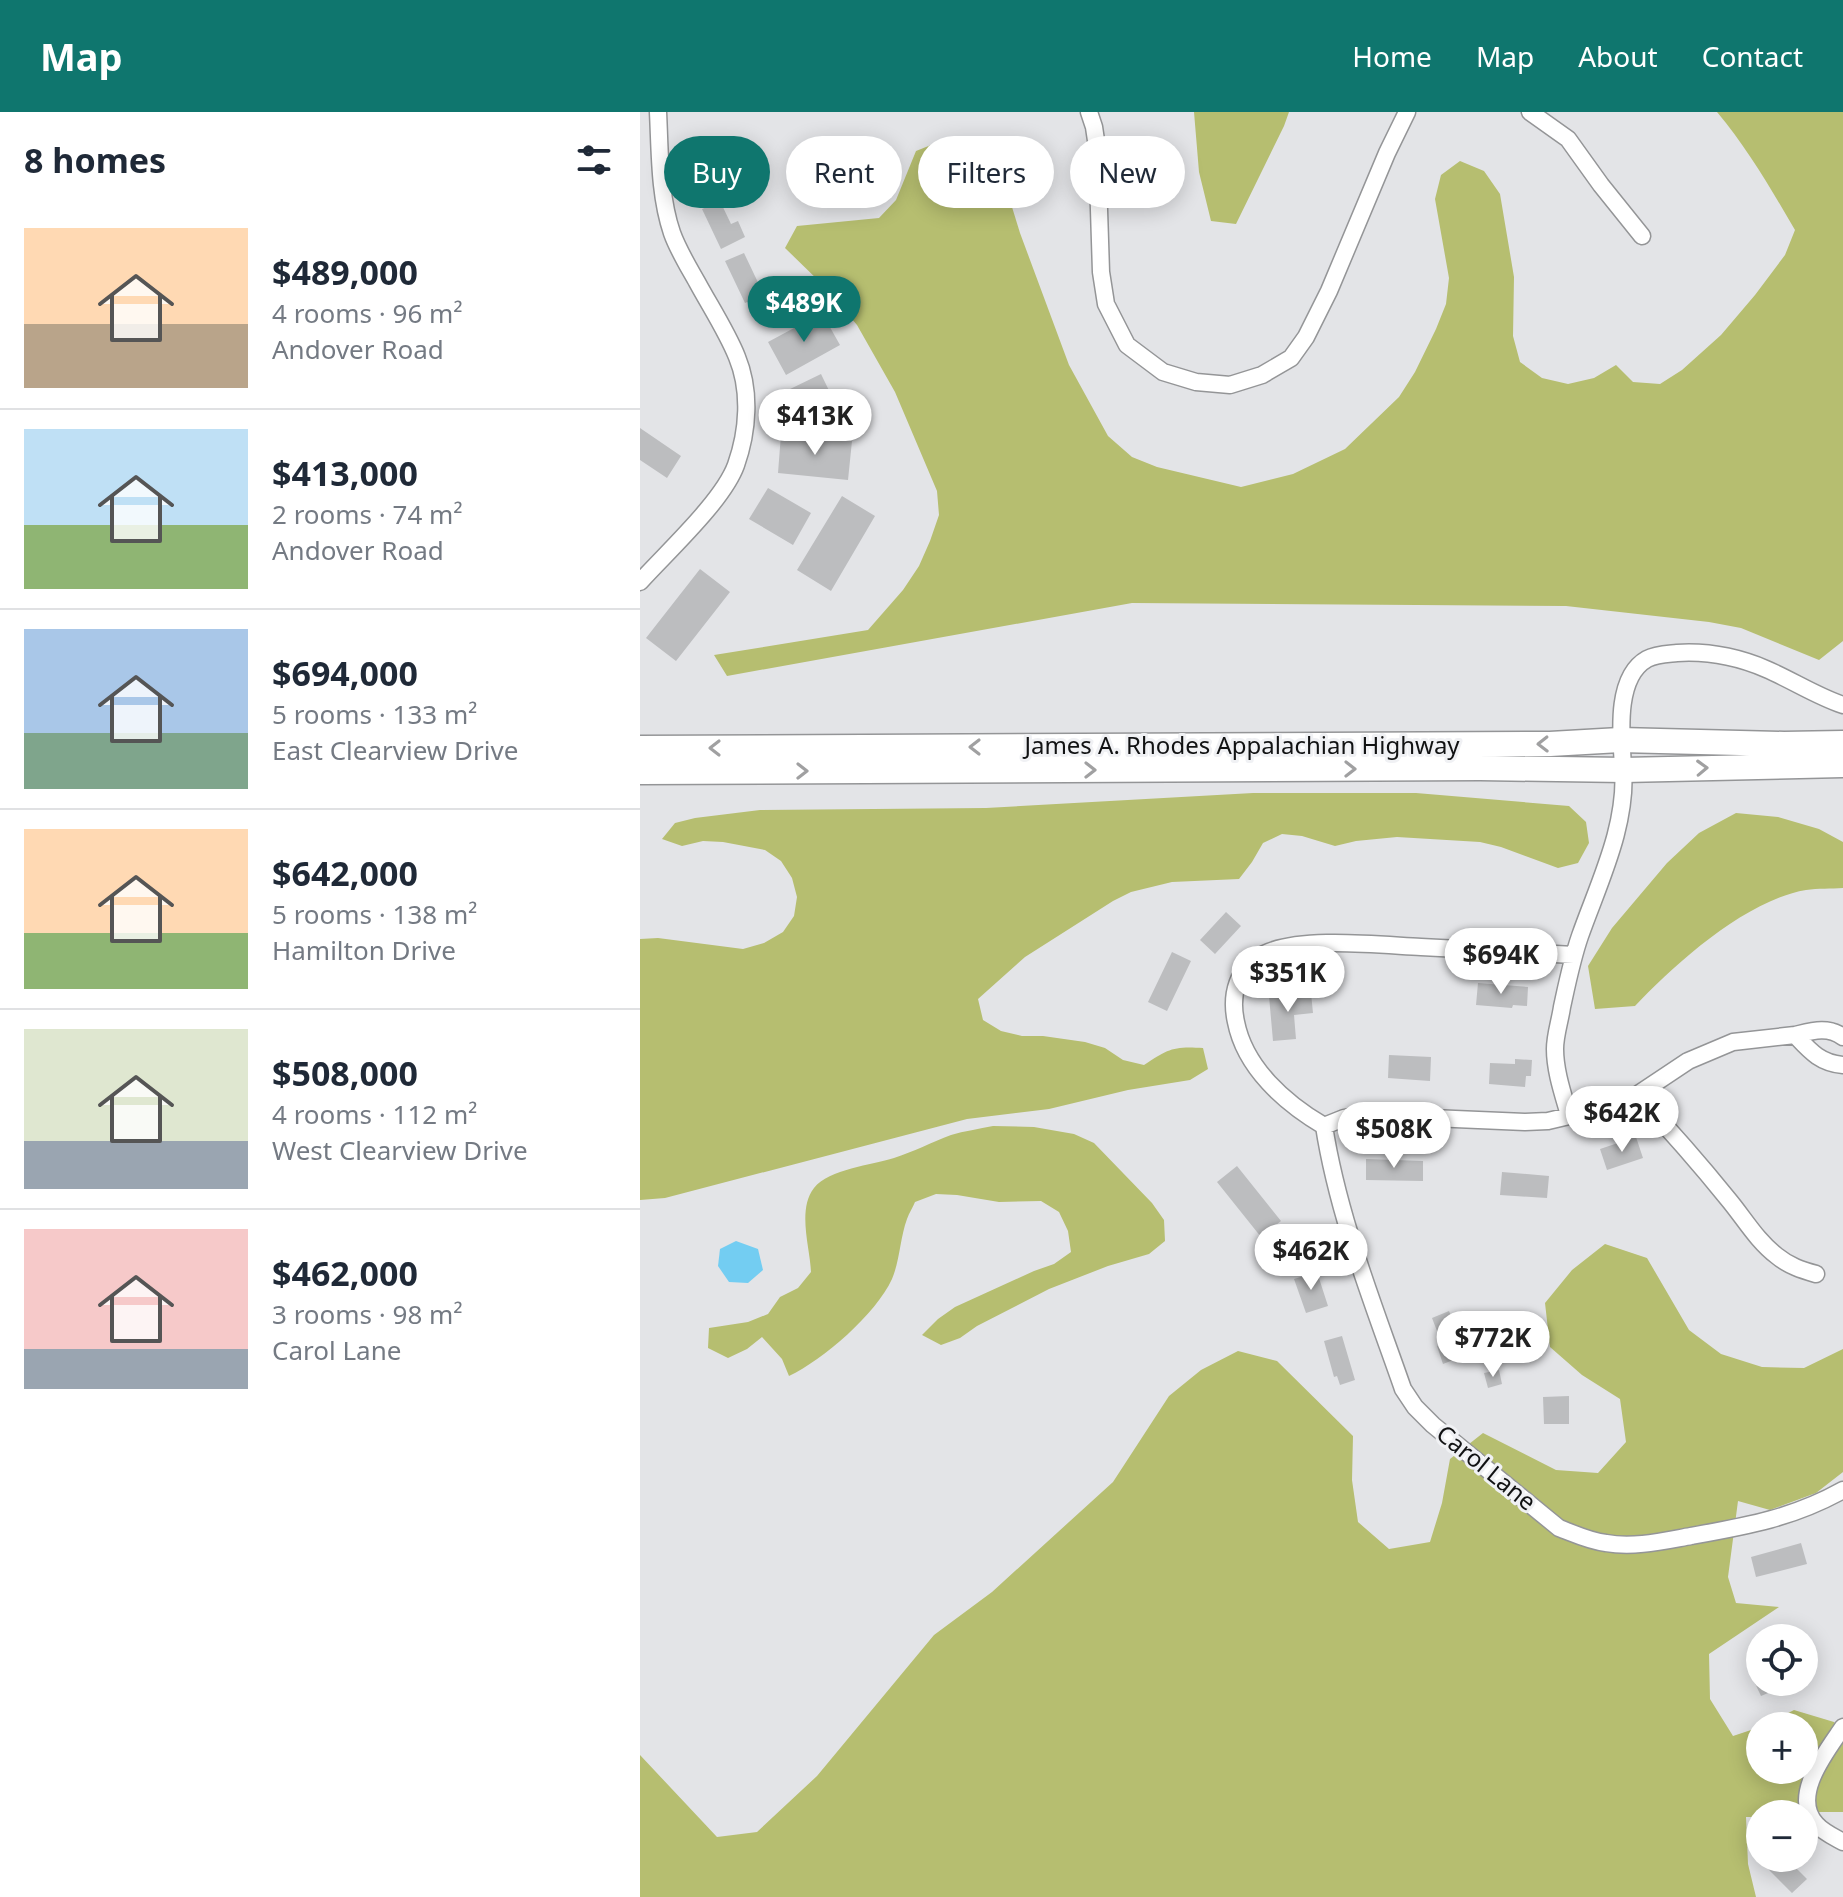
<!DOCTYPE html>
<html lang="en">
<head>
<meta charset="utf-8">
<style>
  :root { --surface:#fff; --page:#f6f6f7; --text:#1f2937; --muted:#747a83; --line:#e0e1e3; --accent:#0f766e }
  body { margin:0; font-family:"Noto Sans",sans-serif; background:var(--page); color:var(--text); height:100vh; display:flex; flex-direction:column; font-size:30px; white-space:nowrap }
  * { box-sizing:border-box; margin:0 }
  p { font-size:26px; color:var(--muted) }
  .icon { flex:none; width:44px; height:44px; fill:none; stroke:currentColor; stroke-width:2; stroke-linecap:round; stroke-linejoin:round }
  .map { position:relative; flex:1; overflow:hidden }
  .drawer { display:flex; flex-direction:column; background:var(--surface); width:640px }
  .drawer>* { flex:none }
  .top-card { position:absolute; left:24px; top:24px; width:760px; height:72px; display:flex; gap:16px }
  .controls { position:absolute; left:1106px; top:1512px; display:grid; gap:16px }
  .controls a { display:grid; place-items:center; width:72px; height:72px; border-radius:50%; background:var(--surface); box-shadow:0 4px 20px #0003; font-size:40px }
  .price { position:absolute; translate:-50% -68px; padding:0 18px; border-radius:28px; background:#fff; color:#222; font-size:26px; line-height:52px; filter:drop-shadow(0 2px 4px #0008) }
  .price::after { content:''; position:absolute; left:50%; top:48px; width:24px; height:18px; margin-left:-12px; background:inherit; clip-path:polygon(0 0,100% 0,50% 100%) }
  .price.active { background:var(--accent); color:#fff }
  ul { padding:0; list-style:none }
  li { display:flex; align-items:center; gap:24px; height:200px; padding:0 24px }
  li+li { border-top:2px solid var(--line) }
  li span { display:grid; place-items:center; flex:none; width:224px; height:160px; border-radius:0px; color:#555 }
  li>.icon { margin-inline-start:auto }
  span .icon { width:96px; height:96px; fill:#fffc; stroke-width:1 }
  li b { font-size:34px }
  h2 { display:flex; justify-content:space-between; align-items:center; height:96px; padding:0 24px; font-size:34px }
  .pill { padding:0 28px; border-radius:36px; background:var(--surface); box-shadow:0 4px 20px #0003; font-size:28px; line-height:72px }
  .pill.active { background:var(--accent); color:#fff }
  header { display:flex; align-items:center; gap:48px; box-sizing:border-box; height:112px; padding:0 40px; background:var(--accent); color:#fff }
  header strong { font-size:38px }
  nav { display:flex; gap:44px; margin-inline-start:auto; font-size:28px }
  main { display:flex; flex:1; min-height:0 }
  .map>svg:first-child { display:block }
</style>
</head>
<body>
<header>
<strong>Map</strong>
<nav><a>Home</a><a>Map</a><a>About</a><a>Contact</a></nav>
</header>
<main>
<section class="drawer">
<h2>8 homes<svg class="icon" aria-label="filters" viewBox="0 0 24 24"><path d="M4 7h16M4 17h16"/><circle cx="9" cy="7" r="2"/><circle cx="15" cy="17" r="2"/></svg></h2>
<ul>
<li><span style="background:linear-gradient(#ffd9b3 60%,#b9a48a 0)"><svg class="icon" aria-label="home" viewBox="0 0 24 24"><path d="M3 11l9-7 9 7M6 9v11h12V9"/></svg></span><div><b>$489,000</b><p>4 rooms · 96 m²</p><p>Andover Road</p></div></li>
<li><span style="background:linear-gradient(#bfe0f5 60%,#8fb573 0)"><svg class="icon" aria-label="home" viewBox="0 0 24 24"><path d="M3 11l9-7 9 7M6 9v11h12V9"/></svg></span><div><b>$413,000</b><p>2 rooms · 74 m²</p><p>Andover Road</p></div></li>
<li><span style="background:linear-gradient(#a9c7e8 65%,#7fa58c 0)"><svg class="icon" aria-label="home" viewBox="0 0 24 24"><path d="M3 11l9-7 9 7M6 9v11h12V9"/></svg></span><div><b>$694,000</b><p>5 rooms · 133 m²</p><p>East Clearview Drive</p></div></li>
<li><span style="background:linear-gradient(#ffd9b3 65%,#8fb573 0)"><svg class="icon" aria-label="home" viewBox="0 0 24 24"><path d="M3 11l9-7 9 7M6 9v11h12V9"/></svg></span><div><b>$642,000</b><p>5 rooms · 138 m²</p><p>Hamilton Drive</p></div></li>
<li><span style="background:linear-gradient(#dfe7d0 70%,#9aa5b1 0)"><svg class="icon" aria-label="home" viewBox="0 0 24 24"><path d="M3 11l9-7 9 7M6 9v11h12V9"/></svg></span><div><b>$508,000</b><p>4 rooms · 112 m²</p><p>West Clearview Drive</p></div></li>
<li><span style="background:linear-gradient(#f6c9c9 75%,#9aa5b1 0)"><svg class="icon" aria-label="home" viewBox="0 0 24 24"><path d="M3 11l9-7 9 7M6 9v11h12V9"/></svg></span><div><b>$462,000</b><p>3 rooms · 98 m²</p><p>Carol Lane</p></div></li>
</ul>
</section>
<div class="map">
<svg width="1203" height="1785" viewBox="0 0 1203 1785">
  <rect width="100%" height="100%" fill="#e3e4e7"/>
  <!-- forest -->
  <path fill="#b6be70" d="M554 0H649L644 14 596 112 571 109 559 60Z
    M1077 0H1203V529L1179 548 1101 516 1069 510 926 494 492 491 87 564 74 543 228 518 263 478 279 454 290 429 299 403 297 379 255 280 217 213 182 172 145 136 157 114 239 106 256 88 276 39 301 29 326 31 348 46 364 69 380 121 429 253 468 324 492 345 517 355 601 375 653 362 705 337 759 285 775 260 796 217 806 192 809 166 795 87 801 63 820 49 844 59 860 82 874 165 873 224 880 250 902 266 928 272 954 266 976 253 993 270 1020 272 1042 258 1081 223 1115 183 1145 143 1155 118C1131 77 1108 37 1077 0Z
    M613 681H776L929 694 946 710 949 731 938 751 918 756 861 735 840 730 757 725 716 729 695 734 662 724 642 722 623 731 612 750 599 767 532 770 491 780 473 789 385 845 338 887 343 908 361 919 382 924H403L445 930 465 936 483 948 504 953C528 937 533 934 563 936L568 957 550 968 488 978 409 997 327 1007 25 1086 0 1088V827L18 826 103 837 124 831 143 820 154 804 157 785 152 766 141 749 125 738 83 730 63 729 42 734 22 727 35 711 55 706 120 698 346 696Z
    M1096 701 1138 705 1179 717 1203 730V776C1191 777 1178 776 1166 778 1106 788 1036 851 995 894L955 897 948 854 972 816 1027 751 1059 721Z
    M353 1014 394 1015 434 1022 454 1031 512 1091 524 1108 525 1129 509 1142 468 1154 409 1177 337 1214 320 1226 301 1233 282 1223 298 1207 315 1195 394 1159 414 1152 431 1140 428 1119 419 1100 401 1089 359 1090 317 1083 296 1082 275 1090C273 1095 269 1101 267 1107 260 1126 260 1148 252 1167 236 1202 183 1248 149 1264L142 1247 122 1225 107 1237 88 1246 68 1236 69 1216 108 1210 128 1202 140 1185 158 1176 171 1160C170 1135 157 1098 174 1076 189 1057 232 1053 254 1046 273 1040 292 1030 311 1023 324 1019 339 1017 353 1014Z
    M965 1132 1007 1146 1049 1218 1081 1242 1122 1255 1164 1256 1203 1237V1360L1176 1381 1130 1398 1098 1389 1088 1465 1096 1491 1139 1495 1069 1542 1070 1587 1093 1624 1120 1615V1658H1164V1614H1123L1154 1598 1194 1610 1203 1621V1700H1155L1120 1702V1705H1106L1108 1752 1116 1785H0V1643L77 1725 117 1720 177 1664 294 1523 352 1480 473 1370 529 1284 561 1258 598 1239 637 1249 713 1324 712 1368 718 1410 749 1437 790 1430 802 1391 810 1347 843 1321 916 1358 958 1361 986 1330 980 1287 942 1263 910 1235 905 1191 932 1158Z"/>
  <!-- water -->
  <path fill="#73cdf2" d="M96 1129 118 1137 123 1158 108 1171 89 1170 78 1154 80 1137Z"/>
  <!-- building -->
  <path fill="#bcbdbf" d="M80 89 91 112 98 109 105 125 81 137 62 97Z
    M104 141 124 183 105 191 85 149Z
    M182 201 200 233 146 263 128 230Z
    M181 262 196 293 161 310 146 279Z
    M0 316 41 344 27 366 0 348Z
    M141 322 212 329 208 368 138 361Z
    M128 376 171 401 153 433 109 407Z
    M202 384 235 404 191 479 157 458Z
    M60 457 90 480 36 549 6 526Z
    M586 800 601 814 575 842 560 828Z
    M532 840 551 849 527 899 508 890Z
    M838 871 888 875 887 894 873 893 872 896 836 893Z
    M671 881 673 901 654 903 656 927 633 929 629 884Z
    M749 943 791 945 790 969 748 966Z
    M875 947 892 948 891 964H886L885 975 849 972 850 951 875 952Z
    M996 1025 1003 1046 967 1058 960 1037Z
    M726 1047 783 1049V1069L726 1068Z
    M597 1054 641 1109 621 1125 577 1070Z
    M862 1060 909 1064 907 1086 860 1083Z
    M677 1160 688 1194 666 1201 654 1167Z
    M809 1199 826 1243 803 1252 797 1234 802 1232 792 1206Z
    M702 1224 715 1268 700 1273 697 1264 694 1265 684 1229Z
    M859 1258 862 1272 848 1276 844 1261Z
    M929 1284V1312H904L903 1285Z
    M1161 1431 1167 1452 1116 1465 1111 1445Z
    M1120 1554V1570H1137L1140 1576 1121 1584 1109 1559Z
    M1127 1746H1146L1167 1767 1152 1781 1122 1751Z"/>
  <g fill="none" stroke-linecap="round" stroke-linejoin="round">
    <!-- minor casing -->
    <g stroke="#949597" stroke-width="19">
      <path id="minor" d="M449 0 454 15 457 35 461 160 466 192 487 233 523 260 556 270 590 273 622 263 651 246 666 225 689 179 747 41 767 0
        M890 0 928 27 961 73 1002 124
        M0 470C27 440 83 389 96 353 108 319 111 279 97 245 87 220 70 194 57 170 48 154 38 138 32 121 19 83 20 39 18 0
        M1203 925C1188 914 1172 919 1155 923 1170 939 1180 951 1203 953
        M997 983C1029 1017 1059 1051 1088 1087 1104 1106 1117 1129 1137 1144 1149 1154 1162 1158 1176 1162
        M929 1003C923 982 915 959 915 937 915 923 920 909 922 895 927 872 932 847 940 824 959 770 988 713 983 654 981 623 975 565 1007 547 1016 542 1027 542 1037 541 1068 539 1098 545 1126 557 1152 568 1176 584 1203 593
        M684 1014C698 1104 733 1191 763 1277L775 1295 793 1313 919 1416C935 1422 949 1429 966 1431 994 1436 1023 1429 1051 1424 1107 1414 1153 1406 1203 1378
        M684 1014C645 991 605 956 596 910 590 883 597 855 624 842 660 824 740 833 781 835 832 838 883 840 934 843
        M684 1014 704 1006 722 1003 885 1010 908 1009 980 992 997 983 1048 949 1093 930 1155 923
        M1203 1615C1187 1639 1150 1684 1176 1712 1183 1720 1194 1725 1203 1730"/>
    </g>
    <!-- highway casing -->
    <g stroke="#949597" stroke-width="27">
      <path id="highway" d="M0 636 910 632 980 628 1144 632 1203 631
        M0 660 840 656 984 658 1203 653"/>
    </g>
    <!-- minor -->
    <use href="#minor" stroke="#fff" stroke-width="16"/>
    <!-- highway -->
    <use href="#highway" stroke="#fff" stroke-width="24"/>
  </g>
  <!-- one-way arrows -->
  <defs><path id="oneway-chevron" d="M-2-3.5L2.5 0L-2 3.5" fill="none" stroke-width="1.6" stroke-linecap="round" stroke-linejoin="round" transform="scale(2)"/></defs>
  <g stroke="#a0a0a1">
    <use href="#oneway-chevron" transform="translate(903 632) rotate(179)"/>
    <use href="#oneway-chevron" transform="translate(335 635) rotate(180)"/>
    <use href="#oneway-chevron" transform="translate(75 636) rotate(180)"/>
    <use href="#oneway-chevron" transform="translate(1062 656) rotate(-2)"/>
    <use href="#oneway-chevron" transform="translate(710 657)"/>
    <use href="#oneway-chevron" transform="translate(450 658)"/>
    <use href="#oneway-chevron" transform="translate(162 659)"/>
  </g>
  <g text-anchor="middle" stroke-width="6" stroke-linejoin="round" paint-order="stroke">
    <!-- street labels -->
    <g font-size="24" fill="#111213" stroke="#f0f1f4">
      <text x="602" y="642">James A. Rhodes Appalachian Highway</text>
      <text transform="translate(846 1356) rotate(39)" y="8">Carol Lane</text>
    </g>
  </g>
</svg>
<div class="controls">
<a><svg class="icon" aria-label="locate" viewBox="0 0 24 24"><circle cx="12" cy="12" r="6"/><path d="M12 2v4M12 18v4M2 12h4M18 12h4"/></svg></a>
<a>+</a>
<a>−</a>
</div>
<b class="price active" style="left:164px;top:232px">$489K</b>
<b class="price" style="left:175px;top:345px">$413K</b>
<b class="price" style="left:861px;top:884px">$694K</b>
<b class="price" style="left:648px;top:902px">$351K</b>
<b class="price" style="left:982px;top:1042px">$642K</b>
<b class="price" style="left:754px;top:1058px">$508K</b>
<b class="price" style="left:671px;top:1180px">$462K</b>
<b class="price" style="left:853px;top:1267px">$772K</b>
<div class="top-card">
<a class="pill active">Buy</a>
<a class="pill">Rent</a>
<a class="pill">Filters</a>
<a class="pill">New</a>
</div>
</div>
</main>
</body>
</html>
